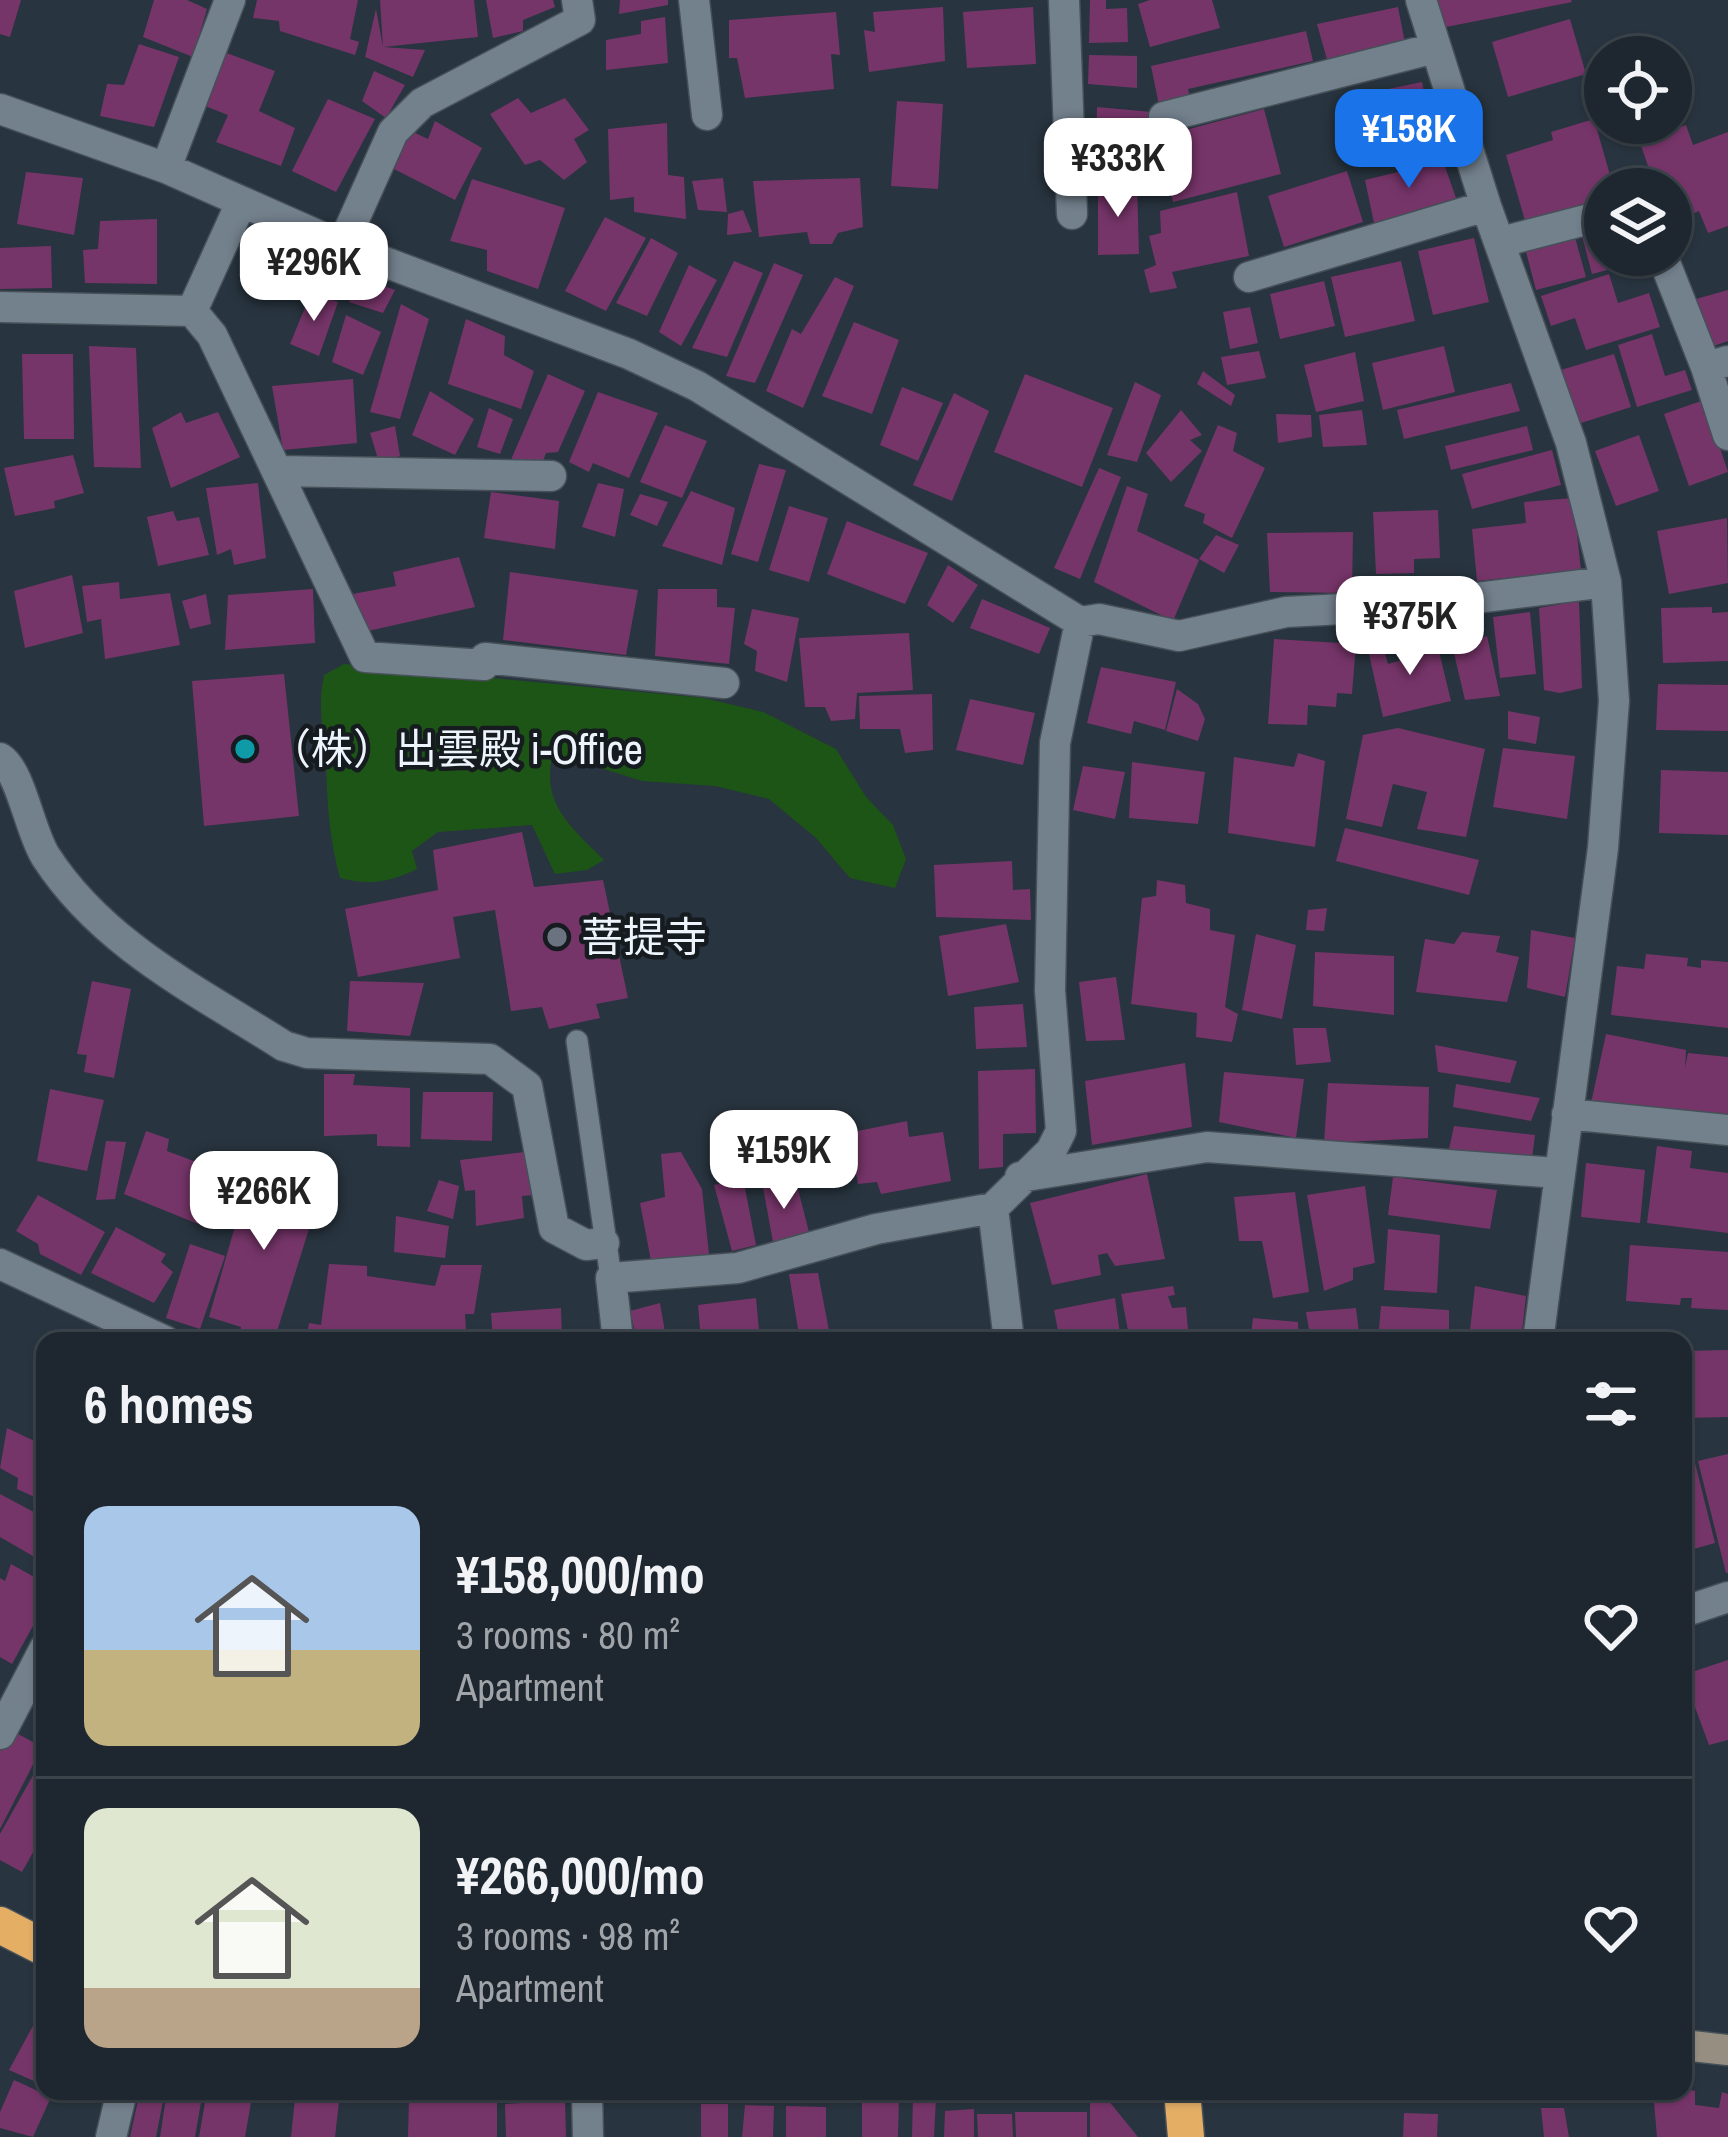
<!DOCTYPE html>
<html lang="en">
<head>
<meta charset="utf-8">
<style>
  :root { --surface:#1e272f; --page:#2b333b; --text:#f1f3f6; --muted:#a1a5aa; --line:#3c444b; --accent:#1a73e8 }
  body { margin:0; font-family:"Archivo Narrow","Noto Sans JP",sans-serif; background:var(--page); color:var(--text); height:100vh; display:flex; flex-direction:column; font-size:45px; white-space:nowrap }
  * { box-sizing:border-box; margin:0 }
  p { font-size:39px; color:var(--muted) }
  .icon { flex:none; width:66px; height:66px; fill:none; stroke:currentColor; stroke-width:2; stroke-linecap:round; stroke-linejoin:round }
  .map { position:relative; flex:1; overflow:hidden }
  .sheet { position:absolute; left:36px; top:1332px; width:1656px; height:768px; display:flex; flex-direction:column; background:var(--surface); border-radius:24px; box-shadow:0 3px 9px #0004,0 0 0 3px var(--line) }
  .sheet>* { flex:none }
  .fabs { position:absolute; left:1584px; top:36px; display:grid; gap:24px }
  .fabs a { display:grid; place-items:center; width:108px; height:108px; border-radius:50%; background:var(--surface); box-shadow:0 3px 9px #0004,0 0 0 3px var(--line); font-size:60px }
  .price { position:absolute; translate:-50% -102px; padding:0 27px; border-radius:24px; background:#fff; color:#222; font-size:39px; line-height:78px; filter:drop-shadow(0 3px 6px #0008) }
  .price::after { content:''; position:absolute; left:50%; top:72px; width:36px; height:27px; margin-left:-18px; background:inherit; clip-path:polygon(0 0,100% 0,50% 100%) }
  .price.current { background:var(--accent); color:#fff }
  ul { padding:0; list-style:none }
  li { display:flex; align-items:center; gap:36px; height:300px; padding:0 48px }
  li+li { border-top:3px solid var(--line) }
  li span { display:grid; place-items:center; flex:none; width:336px; height:240px; border-radius:24px; color:#555 }
  li>.icon { margin-inline-start:auto }
  span .icon { width:144px; height:144px; fill:#fffc; stroke-width:1 }
  li b { font-size:51px }
  h2 { display:flex; justify-content:space-between; align-items:center; height:144px; padding:0 48px; font-size:51px }
  .map>svg:first-child { display:block }
</style>
</head>
<body>
<div class="map">
<svg width="1728" height="2137" viewBox="0 0 1728 2137">
  <rect width="100%" height="100%" fill="#28343f"/>
  <!-- green -->
  <path fill="#1d5517" d="M344 664 704 698 763 712 836 749 866 797 893 825 906 859 895 888 850 878 816 838 769 799 715 786 642 781 553 753C540 803 570 826 604 860L587 870 555 874 532 825 438 832 412 851 417 869C391 882 368 886 340 878 329 838 327 803 326 762 324 730 317 708 324 675Z"/>
  <!-- building -->
  <path fill="#763569" d="M0 0H21L10 37 0 34Z
    M154 0H187L207 9 193 57 143 37Z
    M257 0H358L350 39 359 42 355 55 280 31 279 21 253 18Z
    M380 0H474L478 37 383 47 425 50 413 77 365 57 376 9 383 47Z
    M486 0H553L555 7 523 20V31L493 38Z
    M620 0H668V5L619 14Z
    M1090 0H1106V9L1127 8 1128 42 1089 43Z
    M1150 0H1212L1220 28 1150 47 1138 4Z
    M1435 0H1571L1572 2 1441 28Z
    M943 7 945 61 869 72 864 30 875 32 873 12Z
    M1033 7 1036 64 967 68 963 12Z
    M1398 7 1405 43 1328 63 1317 24Z
    M836 12 840 55 831 54 834 89 745 98 737 58H729V20Z
    M665 17 668 63 606 70V40L641 34V21Z
    M1570 19 1586 74 1508 97 1492 42Z
    M1306 31 1313 61 1188 89 1191 103 1160 110 1151 66Z
    M139 44 179 57 154 127 100 116 107 84 124 85Z
    M224 52 275 71 259 111 295 128 281 166 216 142 228 115 200 104Z
    M1089 55 1137 56V88L1088 84Z
    M374 71 405 85 386 118 362 101Z
    M1422 82 1432 131 1347 149 1339 114 1354 111 1350 97Z
    M518 98 531 113 565 98 589 130 574 139 587 162 564 180 540 160 525 165 490 114Z
    M328 99 375 119 336 192 292 171Z
    M897 101 943 104 938 189 891 186Z
    M1097 107 1152 112 1148 155 1096 151Z
    M1264 109 1281 174 1173 202 1156 138Z
    M1594 119 1614 189H1605V201L1526 224 1506 155 1553 140 1551 132Z
    M435 121 482 148 455 200 394 169 411 131 428 139Z
    M667 123 668 175 684 177 686 219 634 212V197L610 200 608 129Z
    M1686 125 1693 145 1728 132V226L1708 233 1699 211 1687 216 1673 177 1654 183 1640 143Z
    M1443 161 1456 198 1374 223 1365 180Z
    M1347 171 1363 222 1284 247 1268 196Z
    M26 172 83 178 74 235 17 224Z
    M723 178 727 212 698 210 692 181Z
    M860 178 863 227 838 233 832 244H810L807 232 759 237 753 181Z
    M472 179 565 208 538 289 487 271V250L450 241Z
    M1137 184 1139 254 1098 255V186Z
    M1237 192 1249 256 1172 272 1177 288 1150 293 1144 270 1156 265 1149 236 1161 233 1160 211Z
    M743 210 752 232 727 235 728 214Z
    M605 217 646 238 606 311 565 291Z
    M157 219V284L85 283 83 250 98 249 100 221Z
    M1605 225V255H1640L1642 261 1592 274 1581 232Z
    M1574 234 1586 277 1536 290 1525 248Z
    M651 238 678 253 647 316 616 303Z
    M1474 238 1489 302 1433 315 1418 251Z
    M51 246 52 288 0 289V248Z
    M734 261 763 273 727 357 692 348Z
    M1401 261 1415 321 1345 337 1331 277Z
    M774 263 803 275 755 383 726 376Z
    M689 265 717 280 681 346 659 332Z
    M1609 274 1618 303 1649 293 1660 327 1586 350 1575 318 1551 326 1541 296Z
    M359 277 395 290 383 313 349 302Z
    M835 277 854 286 803 408 766 391 792 329 801 334Z
    M1324 281 1335 326 1280 339 1270 294Z
    M1728 290V341L1711 347 1696 299Z
    M311 293 338 302 319 356 290 344Z
    M401 304 429 319 400 419 370 412Z
    M1250 307 1258 343 1230 349 1223 312Z
    M346 315 381 332 363 375 332 362Z
    M466 319 505 336 504 355 534 371 521 409 448 384Z
    M854 322 899 340 872 414 822 396Z
    M1652 334 1665 376 1685 370 1692 390 1637 407 1618 345Z
    M89 346 136 348 141 468 94 467Z
    M1444 346 1455 392 1383 410 1372 363Z
    M1259 351 1266 378 1227 385 1221 357Z
    M1355 352 1364 401 1316 412 1304 365Z
    M22 354H73L74 439H24Z
    M1614 354 1631 407 1578 424 1561 370Z
    M1203 371 1235 395 1231 406 1197 384Z
    M548 374 585 391 558 452 546 453 542 464 510 462Z
    M1025 374 1113 408 1082 487 994 452Z
    M353 379 357 443 283 450 272 386Z
    M1135 382 1161 395 1137 462 1107 455Z
    M1511 383 1520 411 1404 439 1397 410Z
    M902 387 943 403 918 461 880 445Z
    M430 391 474 419 455 455 412 435Z
    M598 392 658 413 629 478 593 463 589 472 569 462Z
    M954 393 989 411 952 501 913 485Z
    M1704 400 1728 472 1689 486 1664 414Z
    M489 408 513 419 500 454 477 447Z
    M1181 410 1202 435 1190 440 1202 451 1171 482 1146 453Z
    M1362 410 1367 445 1323 447 1319 415Z
    M181 412 186 423 218 412 240 457 171 488 152 428Z
    M1276 414 1311 415 1312 437 1278 443Z
    M665 425 707 441 682 498 640 482Z
    M1218 425 1237 433 1233 451 1265 468 1232 538 1203 523 1205 514 1184 506Z
    M395 426 400 456 379 462 370 433Z
    M1527 426 1533 450 1451 470 1445 446Z
    M1639 435 1659 491 1616 506 1595 451Z
    M1552 450 1561 485 1472 509 1462 474Z
    M73 455 84 493 54 501 55 508 15 516 4 468Z
    M759 464 786 470 758 562 731 554Z
    M1099 468 1121 477 1080 579 1054 568Z
    M258 483 266 558 234 565 231 549 217 555 206 488Z
    M598 483 624 489 615 537 582 527Z
    M1127 486 1148 494 1137 531 1199 560 1173 621 1094 582Z
    M691 491 735 508 722 565 662 546Z
    M491 492 559 501 555 549 484 538Z
    M640 494 668 502 657 526 630 515Z
    M1573 498 1581 570 1477 581 1472 529 1526 523 1524 502Z
    M789 506 828 518 809 582 769 570Z
    M1438 510 1440 558 1414 559V573L1376 574 1373 512Z
    M173 511 177 521 199 517 209 555 158 566 147 517Z
    M1727 518 1728 583 1669 594 1657 531Z
    M847 521 928 553 905 604 827 574Z
    M1353 532 1352 593 1270 592 1267 533Z
    M1216 535 1239 545 1224 573 1199 559Z
    M459 557 475 607 368 631 347 595 396 586 393 572Z
    M948 565 978 585 953 623 927 605Z
    M510 572 638 590 626 655 503 640Z
    M72 575 83 633 25 648 14 591Z
    M119 582 120 599 170 593 180 645 105 659 101 619 87 622 82 586Z
    M313 589 315 643 225 650 228 595Z
    M658 589H717V607L735 608 729 664 655 656Z
    M206 594 211 624 190 629 182 601Z
    M982 599 1050 628 1039 654 970 628Z
    M1579 601 1582 688 1560 693 1544 690 1539 608Z
    M1712 607V613L1728 612V661L1663 663 1661 608Z
    M752 609 799 618 787 682 755 671 757 651 744 644Z
    M1530 612 1536 674 1500 678 1493 617Z
    M909 633 913 690 857 693 855 719 831 721 825 707H805L799 638Z
    M1435 635 1451 701 1383 717 1367 645 1382 642 1388 664 1416 656 1413 640Z
    M1487 636 1500 696 1465 700 1452 645Z
    M1274 639 1356 644 1352 694 1337 693 1336 707 1308 705 1307 725 1268 724Z
    M1101 667 1176 682 1165 730 1134 721 1131 734 1087 723Z
    M284 674 299 816 204 826 192 681Z
    M1658 684 1728 685V731L1656 730Z
    M1177 689 1198 704 1205 719 1198 741 1166 731Z
    M932 694 933 750 905 753 900 729H860L859 696Z
    M970 699 1035 713 1023 765 956 750Z
    M1508 711 1540 717 1536 744 1508 739Z
    M1398 728 1485 749 1466 837 1417 829 1427 792 1393 784 1382 827 1346 819 1363 735Z
    M1503 748 1575 756 1567 819 1493 807Z
    M1298 753 1325 761 1315 847 1228 833 1234 757 1294 767Z
    M1132 762 1205 772 1198 824 1129 818Z
    M1083 766 1125 772 1115 819 1073 810Z
    M1661 770 1728 772V835L1659 833Z
    M1345 828 1479 860 1469 895 1336 861Z
    M522 832 534 887 603 880 628 998 596 1004 600 1018 549 1029 542 1007 511 1011 495 910 453 917 460 958 358 977 345 909 438 890 433 850Z
    M1012 861 1013 890 1030 889 1031 920 936 917 934 865Z
    M1157 880 1185 885 1186 903 1210 909V930L1235 935 1225 1007 1238 1014 1232 1042 1196 1037 1197 1013 1131 1004 1142 898 1156 896Z
    M1327 908 1324 931 1306 930 1308 910Z
    M1006 924 1019 982 948 996 939 936Z
    M1531 930 1575 938 1565 997 1527 988Z
    M1462 932 1500 936 1496 952 1519 957 1507 1002 1416 992 1425 939 1454 944Z
    M1256 934 1296 945 1282 1019 1242 1010Z
    M1315 952 1394 956V1015L1313 1006Z
    M1646 954 1688 958 1687 966 1701 968V960L1728 962V1028L1611 1015 1617 966 1644 969Z
    M1116 977 1125 1040 1086 1041 1079 982Z
    M92 981 131 989 114 1078 84 1072 87 1055 77 1054Z
    M350 981 424 983 410 1036 347 1031Z
    M1023 1004 1027 1047 976 1049 974 1007Z
    M1293 1028H1326L1331 1062 1296 1065Z
    M1606 1034 1686 1050 1685 1068 1688 1053 1728 1057V1114L1591 1103Z
    M1435 1045 1517 1061 1510 1083 1438 1072Z
    M1185 1063 1192 1127 1092 1145 1085 1081Z
    M1035 1069 1036 1133 1003 1134V1167L979 1169 978 1071Z
    M1224 1072 1304 1079 1296 1138 1219 1122Z
    M324 1074H355L353 1085 410 1088V1147L377 1146V1134L324 1136Z
    M1328 1083 1429 1087 1428 1138 1324 1143Z
    M1456 1084 1540 1098 1531 1121 1453 1107Z
    M50 1089 104 1100 87 1171 37 1161Z
    M423 1092H493L492 1141 421 1139Z
    M907 1121 909 1137 943 1132 951 1181 881 1194 877 1182 858 1184 848 1133Z
    M1454 1126 1535 1135 1532 1158 1449 1149Z
    M146 1131 169 1139 167 1151 215 1169 198 1224 124 1194Z
    M106 1141 126 1142 115 1199 96 1200Z
    M1657 1146 1692 1151 1690 1168 1728 1173V1233L1647 1223Z
    M532 1151 536 1195 522 1196 524 1218 476 1226 475 1190 465 1191 460 1160Z
    M681 1152 702 1189 709 1254 651 1261 640 1203 665 1197 661 1154Z
    M253 1163 304 1180 318 1200 274 1341H239L241 1327 209 1317Z
    M1586 1163 1645 1170 1640 1223 1581 1217Z
    M779 1170 787 1192 798 1189 811 1240 774 1248 761 1176Z
    M1147 1174 1165 1259 1115 1266 1107 1253 1098 1255 1101 1275 1052 1285 1030 1203Z
    M1393 1177 1497 1190 1490 1229 1388 1215Z
    M743 1178 756 1245 732 1251 714 1185Z
    M439 1180 459 1186 453 1219 427 1211Z
    M1365 1186 1375 1263 1353 1268V1280L1324 1291 1307 1195Z
    M1295 1192 1309 1292 1273 1298 1262 1241H1239L1234 1197Z
    M38 1195 105 1232 81 1275 40 1254 38 1244 16 1231Z
    M396 1216 449 1226 445 1258 394 1252Z
    M116 1227 166 1254 161 1262 173 1272 154 1303 91 1273Z
    M1388 1229 1440 1235 1437 1293 1384 1290Z
    M190 1244 225 1256 200 1329 166 1318Z
    M1630 1245 1728 1252V1310L1691 1308 1692 1298H1681L1680 1305 1626 1301Z
    M329 1264 367 1266V1276L435 1286 441 1265H482L474 1314H465L466 1330 477 1332V1341H306L309 1323 321 1325Z
    M818 1273 831 1341H800L789 1274Z
    M1173 1286 1175 1295 1168 1296 1172 1308 1186 1307 1189 1341H1130L1121 1294Z
    M1475 1286 1526 1296 1521 1341 1469 1339Z
    M756 1298 760 1341H701L698 1305Z
    M1115 1298 1121 1341H1060L1054 1310Z
    M660 1303 665 1332 689 1329 691 1341H637L630 1311Z
    M1381 1306 1449 1310V1341H1378Z
    M561 1308 562 1341H493L491 1313Z
    M1356 1308 1360 1341H1311L1306 1312Z
    M1253 1318 1298 1322 1299 1341H1234L1233 1336 1251 1335Z
    M1728 1350V1417L1683 1418V1351Z
    M7 1428 45 1446V1502L17 1489 18 1478 0 1468Z
    M1728 1454V1573H1726L1698 1461Z
    M1695 1463 1715 1543 1683 1552V1466Z
    M0 1494 45 1518V1563L0 1537Z
    M11 1564 45 1583V1604L12 1664 0 1657V1578L5 1581Z
    M1728 1660V1740L1709 1745 1683 1675Z
    M9 1729 42 1747 0 1829V1745Z
    M36 1770 45 1775V1831L22 1872 0 1860V1834Z
    M35 2022 45 2027 43 2085 9 2070Z
    M14 2080 51 2097 33 2137 0 2128V2112Z
    M1683 2088 1695 2091V2105L1719 2108 1722 2092 1728 2094V2137H1657L1653 2091Z
    M140 2091H165L156 2137H130Z
    M167 2091H203L195 2137H160Z
    M207 2091H253L245 2137H199Z
    M862 2097H899L898 2137H862Z
    M936 2097 934 2137H912L913 2098Z
    M295 2098 339 2102 335 2137H291Z
    M409 2100 497 2102V2137H408Z
    M1108 2100 1138 2137H1090V2102Z
    M565 2101 566 2137H506L505 2104Z
    M701 2104H728V2137H701Z
    M745 2105 774 2106 773 2137H742Z
    M786 2106 826 2107V2137H786Z
    M1541 2108H1564L1569 2137H1544Z
    M974 2109V2137H944L945 2111Z
    M1015 2112H1087V2137H1016Z
    M1404 2113 1438 2114 1437 2137H1403Z
    M977 2114H1012L1013 2137H978Z"/>
  <g fill="none" stroke-linecap="round" stroke-linejoin="round">
    <!-- lane casing -->
    <g stroke="#465058" stroke-width="24">
      <path id="lane" d="M577 1041 611 1278"/>
    </g>
    <!-- street casing -->
    <g stroke="#465058" stroke-width="33">
      <path id="street" d="M694 0 707 115
        M1064 0 1072 214
        M1421 0 1486 206 1571 443 1606 582 1614 701 1603 848 1538 1341
        M0 109 166 168 342 246 629 354 697 386 1080 622 1099 619 1179 636 1286 612 1420 605 1606 582
        M1164 117 1435 48
        M166 168 230 0
        M1501 242 1605 215
        M342 246 393 132 422 103 580 20 577 0
        M1662 255 1706 367
        M1249 277 1486 206
        M0 307 192 311 241 203
        M192 311 212 335 365 657 484 665 485 658 724 683
        M1728 361 1706 367 1728 435
        M279 471 551 476
        M0 758C21 771 30 833 46 857 103 945 198 991 284 1046L307 1053 490 1059 527 1086 554 1228 586 1245 604 1243
        M1567 1114 1728 1130
        M1020 1177 1207 1147 1557 1173
        M0 1264 165 1341
        M618 1341 611 1278 738 1268 876 1229 993 1208
        M1009 1341 993 1208 1051 1151 1061 1131 1050 991 1055 743 1080 622
        M1683 1612 1728 1597
        M0 1734 45 1648
        M587 2091 588 2137
        M111 2137 122 2091"/>
    </g>
    <!-- secondary casing -->
    <g stroke="#465058" stroke-width="33">
      <path id="secondary" d="M1683 2045 1728 2050"/>
    </g>
    <!-- highway casing -->
    <g stroke="#465058" stroke-width="39">
      <path id="highway" d="M0 1925 45 1948
        M1182 2091 1186 2137"/>
    </g>
    <!-- lane -->
    <use href="#lane" stroke="#73818d" stroke-width="21"/>
    <!-- street -->
    <use href="#street" stroke="#73818d" stroke-width="30"/>
    <!-- secondary -->
    <use href="#secondary" stroke="#958e81" stroke-width="30"/>
    <!-- highway -->
    <use href="#highway" stroke="#e4ae65" stroke-width="36"/>
  </g>
  <!-- markers -->
  <circle fill="#0f9aa8" stroke="#161b20" stroke-width="4.5" cx="245" cy="749" r="12"/>
  <circle fill="#6b7280" stroke="#161b20" stroke-width="4.5" cx="557" cy="937" r="12"/>
  <g text-anchor="middle" stroke-width="9" stroke-linejoin="round" paint-order="stroke">
    <!-- poi labels -->
    <g font-size="42" fill="#edf4fb" stroke="#161b20" text-anchor="start">
      <text x="269" y="764">（株）出雲殿 i-Office</text>
      <text x="581" y="952">菩提寺</text>
    </g>
  </g>
</svg>
<div class="fabs">
<a><svg class="icon" aria-label="locate" viewBox="0 0 24 24"><circle cx="12" cy="12" r="6"/><path d="M12 2v4M12 18v4M2 12h4M18 12h4"/></svg></a>
<a><svg class="icon" aria-label="layers" viewBox="0 0 24 24"><path d="M12 4l9 5-9 5-9-5zM3 14l9 5 9-5"/></svg></a>
</div>
<b class="price current" style="left:1409px;top:191px">¥158K</b>
<b class="price" style="left:1118px;top:220px">¥333K</b>
<b class="price" style="left:314px;top:324px">¥296K</b>
<b class="price" style="left:1410px;top:678px">¥375K</b>
<b class="price" style="left:784px;top:1212px">¥159K</b>
<b class="price" style="left:264px;top:1253px">¥266K</b>
<section class="sheet">
<h2>6 homes<svg class="icon" aria-label="filters" viewBox="0 0 24 24"><path d="M4 7h16M4 17h16"/><circle cx="9" cy="7" r="2"/><circle cx="15" cy="17" r="2"/></svg></h2>
<ul>
<li><span style="background:linear-gradient(#a9c7e8 60%,#c2b280 0)"><svg class="icon" aria-label="home" viewBox="0 0 24 24"><path d="M3 11l9-7 9 7M6 9v11h12V9"/></svg></span><div><b>¥158,000/mo</b><p>3 rooms · 80 m²</p><p>Apartment</p></div><svg class="icon" aria-label="heart" viewBox="0 0 24 24"><path d="M12 20l-8-8c-3-5 5-10 8-4 3-6 11-1 8 4z"/></svg></li>
<li><span style="background:linear-gradient(#dfe7d0 75%,#b9a48a 0)"><svg class="icon" aria-label="home" viewBox="0 0 24 24"><path d="M3 11l9-7 9 7M6 9v11h12V9"/></svg></span><div><b>¥266,000/mo</b><p>3 rooms · 98 m²</p><p>Apartment</p></div><svg class="icon" aria-label="heart" viewBox="0 0 24 24"><path d="M12 20l-8-8c-3-5 5-10 8-4 3-6 11-1 8 4z"/></svg></li>
</ul>
</section>
</div>
</body>
</html>
